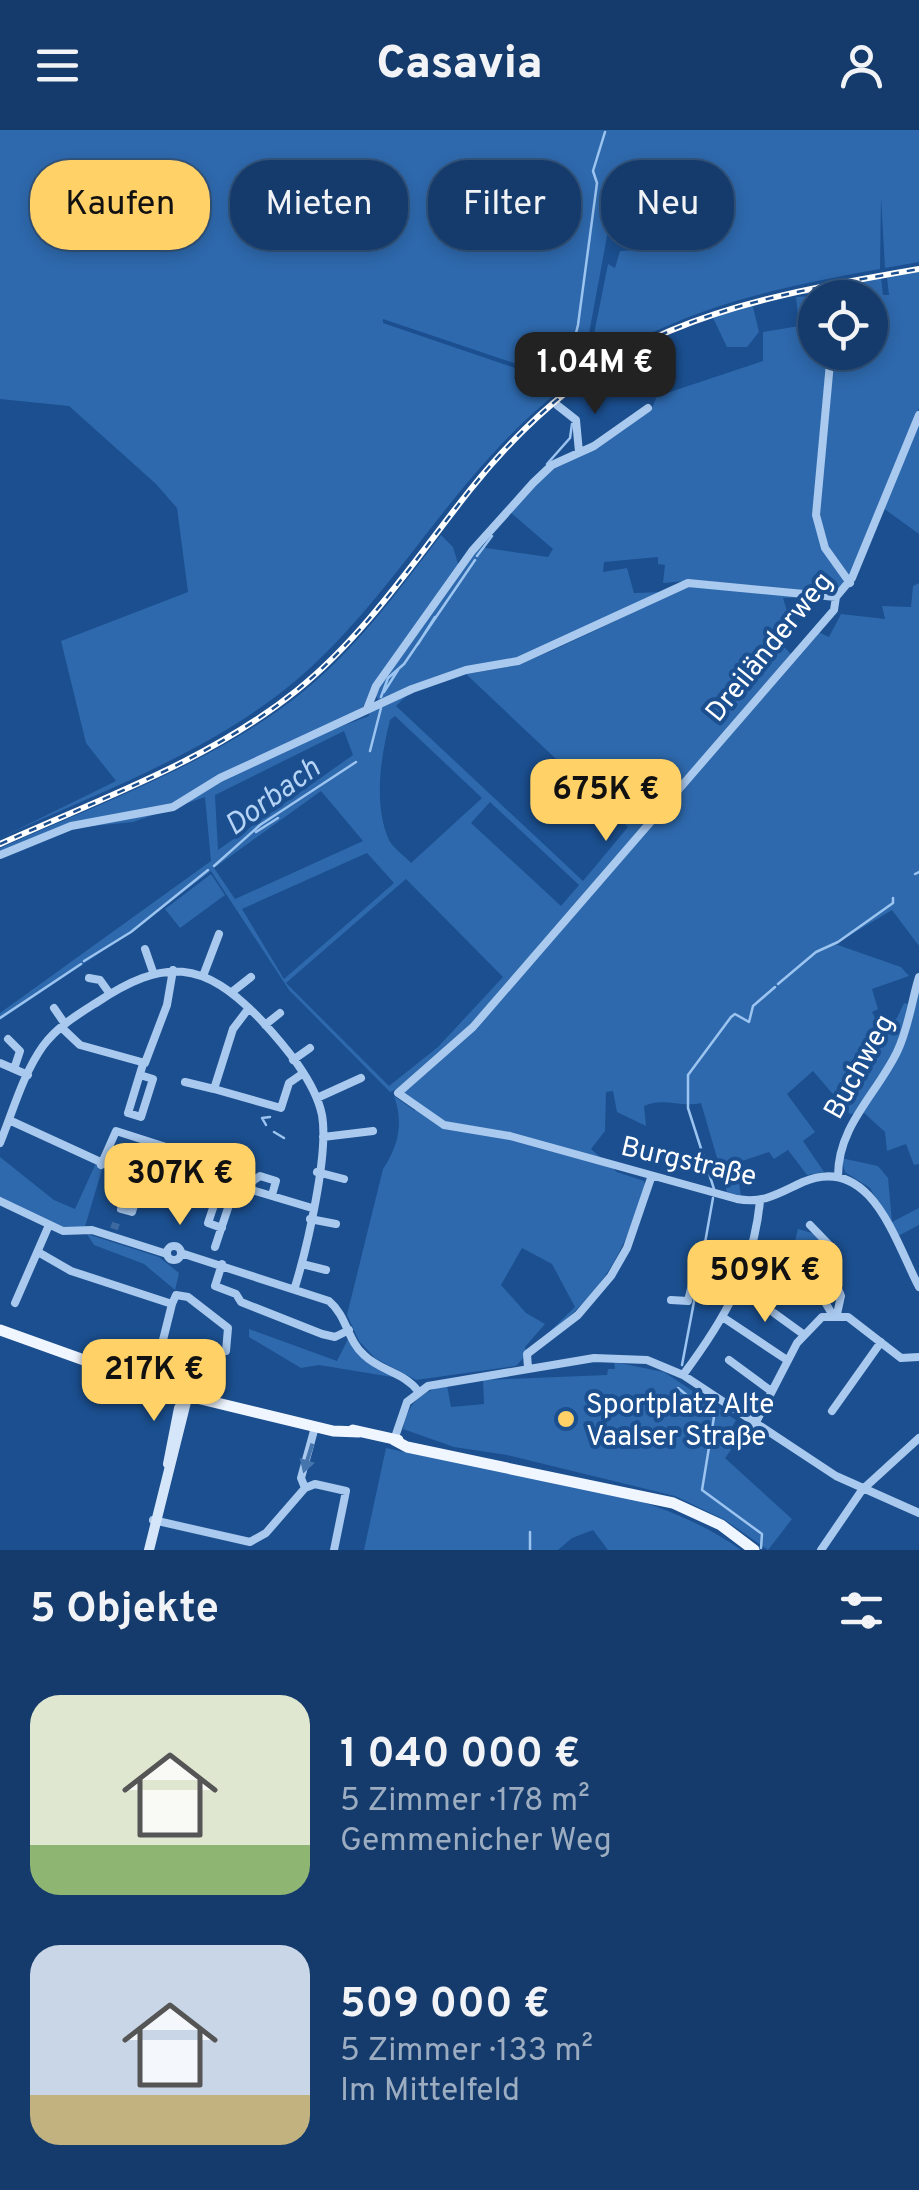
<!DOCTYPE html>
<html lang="de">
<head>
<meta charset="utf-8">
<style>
  :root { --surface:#143b6b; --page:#1d4271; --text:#f1f3f6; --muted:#9dadc1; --line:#33557e; --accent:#ffd166 }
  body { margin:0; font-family:Overpass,sans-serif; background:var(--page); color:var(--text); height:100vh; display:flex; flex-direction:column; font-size:38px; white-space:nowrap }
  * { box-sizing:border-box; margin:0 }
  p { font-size:32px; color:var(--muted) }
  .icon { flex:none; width:55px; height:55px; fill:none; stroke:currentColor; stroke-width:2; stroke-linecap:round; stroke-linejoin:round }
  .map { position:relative; height:1420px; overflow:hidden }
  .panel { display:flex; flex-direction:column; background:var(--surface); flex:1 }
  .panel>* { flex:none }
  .banner { position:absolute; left:30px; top:30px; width:860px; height:90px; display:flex; gap:20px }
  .tools { position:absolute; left:798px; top:150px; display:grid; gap:20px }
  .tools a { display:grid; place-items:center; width:90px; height:90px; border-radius:50%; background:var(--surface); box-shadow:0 5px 15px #0003,0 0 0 2px var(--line); font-size:50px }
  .price { position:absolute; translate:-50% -85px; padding:0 22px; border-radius:20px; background:var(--accent); color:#111; font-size:32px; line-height:65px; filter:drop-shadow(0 2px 5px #0008) }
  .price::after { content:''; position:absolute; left:50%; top:60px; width:30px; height:22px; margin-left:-15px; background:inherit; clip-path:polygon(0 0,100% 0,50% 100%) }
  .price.on { background:#222; color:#fff }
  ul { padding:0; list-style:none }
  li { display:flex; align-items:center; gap:30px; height:250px; padding:0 30px }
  li span { display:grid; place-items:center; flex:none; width:280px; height:200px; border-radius:30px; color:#555 }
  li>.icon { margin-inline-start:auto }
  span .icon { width:120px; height:120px; fill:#fffc; stroke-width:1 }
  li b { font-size:42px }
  h2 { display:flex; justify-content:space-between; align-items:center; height:120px; padding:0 30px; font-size:42px }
  .pill { padding:0 35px; border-radius:40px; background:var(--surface); box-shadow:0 5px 15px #0003,0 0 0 2px var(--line); font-size:35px; line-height:90px }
  .pill.on { background:var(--accent); color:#111 }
  header { display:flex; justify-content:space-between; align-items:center; height:130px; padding:0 30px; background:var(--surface); font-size:45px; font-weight:800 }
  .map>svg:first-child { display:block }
</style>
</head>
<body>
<header><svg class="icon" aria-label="menu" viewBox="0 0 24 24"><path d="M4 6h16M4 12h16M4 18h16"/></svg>Casavia<svg class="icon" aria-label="person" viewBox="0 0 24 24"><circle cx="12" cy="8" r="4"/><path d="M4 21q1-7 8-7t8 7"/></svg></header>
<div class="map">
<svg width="919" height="1420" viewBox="0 0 919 1420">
  <rect width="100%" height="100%" fill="#1b4f8f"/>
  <!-- green -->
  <path fill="#2e69ad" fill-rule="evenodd" d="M0 0H919V132L885 138 881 67 880 139C703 170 593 205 473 346 416 413 367 489 300 547 214 621 102 661 0 708L116 651 86 613 61 511 188 462 177 378 156 354 69 276 0 269ZM655 75 661 98H686L688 117 620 121 615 138 608 134 590 224 545 264 541 261 533 267 514 248 521 240 383 193V189L514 233 544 256 586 220 610 90Z
    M919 142V278L850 448 826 415 817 381 834 231 829 229 814 382 823 416 845 451 842 460 818 464 784 460V464L816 467 783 468 791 494 774 507 791 524 468 897 397 959 390 962 289 860 211 741 125 806 0 890V883L211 731 205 667 133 692 72 698 0 728V718C101 673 211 634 299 565 355 521 398 461 441 405L453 417 459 437 371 559 362 579 314 601 315 606 369 586V582L410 562 396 576 583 751 628 697 466 544C484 541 503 539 520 534 541 527 683 461 687 451L663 453 665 435 658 434V427L604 432 603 442 627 438 634 463 666 462 518 529 454 541 379 571 374 563 479 417 548 427 553 419 510 382 555 335 593 318 652 278 660 259 648 242 667 263 763 231V202L799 196 796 167 846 164H796L881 148 883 165H889L887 147ZM815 168H870V222H815ZM395 586 482 668 411 733C405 726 393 718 389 710 373 674 381 626 390 590ZM344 601 353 625 218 720 215 665ZM321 661 363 711 235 769 214 738ZM490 672 579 755 561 776 471 693ZM367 723 394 753 284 849 242 779ZM406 749 503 847 438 917 389 956 286 853Z
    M752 173 759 202 747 217H727L713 188Z
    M919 292V404L883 378Z
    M919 453V816L892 780 835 814 901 837 909 846 872 859 878 879 872 882 881 900 897 888 904 873 915 876 919 853V1034L914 1035 906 1014 887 1021 885 1002 863 982 850 984 813 941 787 964 815 1002 803 1011 824 1042 807 1045 788 1020 774 1029 769 1022 736 1033 741 1066 727 1062 701 973C680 978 664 967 644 976L646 996 617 982 613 961 606 962 605 1001 591 1019 617 1042 644 1051 645 1056C623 1126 602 1164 542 1209L575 1177 552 1134 522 1118 501 1155 526 1183 545 1194 525 1217 526 1225 516 1236 416 1250 375 1228 359 1211 347 1185 383 1039C398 1017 404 993 394 966L415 981V975L402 962 446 923 816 501 829 507 841 484 885 489 882 476 911 477 913 456Z
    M211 744 225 765 180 798 165 779Z
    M0 1027 54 1070 75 1079 96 1033 103 1036 84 1100 63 1101 0 1071Z
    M841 1028 878 1036 888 1048 892 1092 919 1078V1095L898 1106 870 1058 845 1042Z
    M798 1099 819 1105 832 1121 829 1142 791 1126Z
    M87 1104 159 1127 179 1143 175 1160 144 1134 94 1115Z
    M249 1199 337 1231 349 1207 363 1229 398 1248 319 1235 301 1238 249 1207Z
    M614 1232 664 1242 736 1290 731 1299 741 1306 725 1328 792 1389 768 1420 725 1390 675 1366 507 1325 454 1317 403 1299C408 1272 421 1262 447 1255L451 1277 484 1274 483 1250 607 1245 608 1239H615Z
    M386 1318C499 1344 646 1351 741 1420H608L593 1400 572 1408 558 1420H364Z"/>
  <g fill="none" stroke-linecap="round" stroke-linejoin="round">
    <!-- stream -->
    <path stroke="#9cc4f0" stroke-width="2.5" d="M568 235 578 195 597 53 593 41 605 2
      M547 334 570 308 572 294
      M477 426 492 406
      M418 514 435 487
      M384 562 398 540
      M381 567 388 548 404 534 475 430
      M370 621 381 578
      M256 702 278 688
      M214 736 260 695 356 632
      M915 744 919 742
      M84 831 131 802 208 740
      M778 854 816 822 838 812 893 773V768
      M0 888 81 834
      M266 995 262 988 270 987
      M274 1002 284 1008
      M714 1059 688 978V945L731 887 735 884 749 892 753 876 775 857
      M703 1124 713 1068
      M682 1235 701 1135
      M678 1258 714 1287 702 1360 762 1404 761 1418
      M530 1402V1420"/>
    <!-- street-tunnel -->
    <path stroke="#3d69a0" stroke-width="8" stroke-dasharray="8 4" stroke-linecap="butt" d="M114 1099 116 1093"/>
    <!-- street -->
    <path stroke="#a9c9ee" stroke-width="8" d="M831 222 816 385 825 418 850 453
      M557 275 576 290 579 322
      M919 285 852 448 836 467 834 480 473 897 398 963 444 995 510 1006 737 1069C764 1074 779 1063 803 1052 871 1023 895 1111 919 1157
      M367 579 376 556 472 421 533 353 552 335 594 316 648 278
      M0 725 71 696 173 677 220 648 412 559 466 540 518 531 688 453 836 467
      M145 819 153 842
      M203 846 219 804
      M89 848 100 850 110 864
      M232 862 251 847
      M54 878 65 894
      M249 878 233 899 214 959 281 978 289 953 302 944
      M265 895 280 883
      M61 897 80 915 145 933 167 875 173 840
      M8 909 20 921 14 939
      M293 930 310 918
      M0 933 28 945
      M140 945 153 949 141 987 128 983 143 934
      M185 952 214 959
      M317 968 361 948
      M9 990 131 1046
      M323 1007 373 1001
      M0 1013C13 981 23 944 43 916 57 897 77 885 96 873 164 828 203 829 261 890 284 915 315 951 322 985 329 1024 307 1118 295 1157
      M101 1035 116 1001 194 1026 199 1036
      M317 1042 344 1049
      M131 1046 142 1049 132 1082 121 1079Z
      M838 1046C838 996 876 965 897 922 909 897 911 873 919 847
      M244 1057 260 1046 276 1051 272 1065
      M0 1071 63 1101 92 1100 167 1124
      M310 1089 336 1094
      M810 1095 835 1121 832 1144 841 1166 837 1184
      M222 1098 208 1093 217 1066 230 1070
      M167 1123a7 7 0 1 1 14 0a7 7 0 1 1-14 0Z
      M215 1117 232 1066 242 1057 312 1078
      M38 1122 71 1141 172 1174 157 1234 151 1233
      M181 1123 329 1171C347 1186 347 1210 364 1225 380 1241 404 1242 418 1261
      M222 1134 215 1156 236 1164 241 1172 322 1204 335 1207 349 1200
      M302 1134 326 1140
      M796 1152 825 1172 832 1184
      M671 1170 688 1171 699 1125 746 1141
      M15 1173 49 1095
      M172 1174 176 1165 188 1167 228 1198 226 1221
      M774 1183 803 1204
      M724 1188 787 1230
      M729 1230 771 1261
      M528 1238 527 1224 578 1185 611 1146 627 1118 651 1048
      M683 1245C724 1190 753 1141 760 1071
      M832 1281 881 1212
      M754 1296 797 1213 822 1187H848L901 1228 919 1227
      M394 1310 407 1272 428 1256 594 1228 647 1230 683 1245 836 1346 919 1383
      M305 1358 315 1354 346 1361 334 1420
      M305 1358 301 1348 315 1297
      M153 1390 250 1412 266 1403 305 1358
      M821 1420 862 1360 919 1308"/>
    <!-- secondary -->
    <path stroke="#d6e6fa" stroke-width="10" d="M168 1334 179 1278 187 1265
      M149 1420 188 1264"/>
    <!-- primary -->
    <path stroke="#f0f6ff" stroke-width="11" d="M0 1200 176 1263 333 1301 359 1302
      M353 1300 398 1310
      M394 1310 407 1317 673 1373 721 1395 754 1420"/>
    <!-- rail casing -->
    <g stroke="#fff" stroke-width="6">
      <path id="rail" d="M0 714C100 669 210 630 296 561 365 506 416 428 470 360 601 196 723 173 919 139"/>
    </g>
    <!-- rail -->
    <use href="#rail" stroke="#1b4f8f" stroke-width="2.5" stroke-dasharray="8" stroke-linecap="butt"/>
  </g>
  <!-- one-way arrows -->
  <defs><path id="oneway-solid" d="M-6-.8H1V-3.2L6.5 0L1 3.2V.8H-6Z" transform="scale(2.5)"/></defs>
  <use fill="#4674ac" href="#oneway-solid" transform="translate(308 1328) rotate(107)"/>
  <!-- markers -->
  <circle fill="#ffd166" stroke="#1b4f8f" stroke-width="4" cx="566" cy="1289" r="10"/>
  <g text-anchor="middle" stroke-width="8" stroke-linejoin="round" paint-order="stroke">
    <!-- street labels -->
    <g font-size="28" fill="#fff" stroke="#1b4f8f">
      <text transform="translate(768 516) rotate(-51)" y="10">Dreiländerweg</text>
      <text transform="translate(858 936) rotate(-61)" y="10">Buchweg</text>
      <text transform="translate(689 1030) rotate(13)" y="10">Burgstraße</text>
    </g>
    <!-- poi labels -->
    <g font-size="28" fill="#fff" stroke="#1b4f8f" text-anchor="start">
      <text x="586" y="1283">Sportplatz Alte<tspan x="586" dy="32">Vaalser Straße</tspan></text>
    </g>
    <!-- water labels -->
    <g font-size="30" font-style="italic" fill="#b5d3f5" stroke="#1b4f8f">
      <text transform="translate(272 666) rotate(-36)" y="10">Dorbach</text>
    </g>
  </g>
</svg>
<div class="tools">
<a><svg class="icon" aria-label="locate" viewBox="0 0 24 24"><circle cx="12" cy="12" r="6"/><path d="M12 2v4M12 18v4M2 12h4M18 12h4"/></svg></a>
</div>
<b class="price on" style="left:595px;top:287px">1.04M €</b>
<b class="price" style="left:606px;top:714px">675K €</b>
<b class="price" style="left:180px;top:1098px">307K €</b>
<b class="price" style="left:765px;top:1195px">509K €</b>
<b class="price" style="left:154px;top:1294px">217K €</b>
<div class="banner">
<a class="pill on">Kaufen</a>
<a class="pill">Mieten</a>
<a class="pill">Filter</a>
<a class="pill">Neu</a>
</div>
</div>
<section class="panel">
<h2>5 Objekte<svg class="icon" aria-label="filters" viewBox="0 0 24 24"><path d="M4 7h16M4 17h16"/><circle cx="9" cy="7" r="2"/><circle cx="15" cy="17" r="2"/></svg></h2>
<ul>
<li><span style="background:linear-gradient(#dfe7d0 75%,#8fb573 0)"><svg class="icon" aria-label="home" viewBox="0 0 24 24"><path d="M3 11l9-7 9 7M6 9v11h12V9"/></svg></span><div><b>1 040 000 €</b><p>5 Zimmer · 178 m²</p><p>Gemmenicher Weg</p></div></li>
<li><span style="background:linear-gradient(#c9d6e8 75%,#c2b280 0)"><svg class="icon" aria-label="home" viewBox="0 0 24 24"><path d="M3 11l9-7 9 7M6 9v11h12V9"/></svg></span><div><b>509 000 €</b><p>5 Zimmer · 133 m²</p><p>Im Mittelfeld</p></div></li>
</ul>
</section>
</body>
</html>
